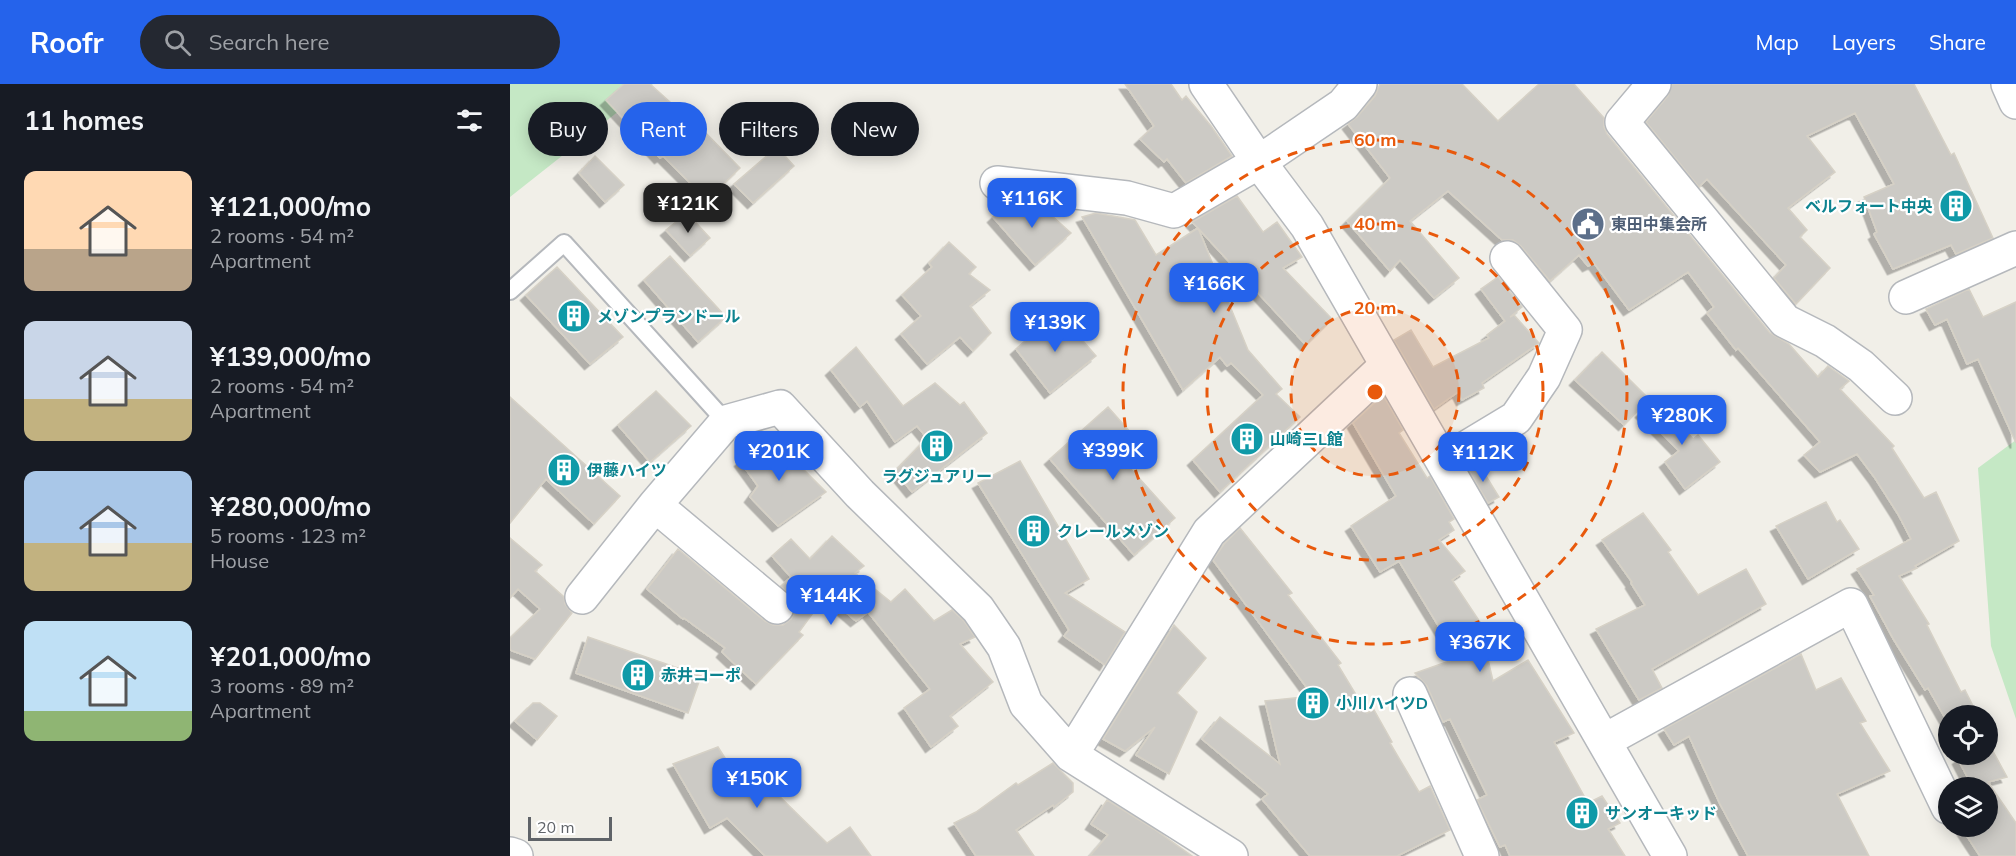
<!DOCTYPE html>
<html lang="en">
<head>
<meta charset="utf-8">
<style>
  :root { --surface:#171b24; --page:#242831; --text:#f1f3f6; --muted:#9ea1a6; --accent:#2563eb }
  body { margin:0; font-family:Mulish,"Noto Sans JP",sans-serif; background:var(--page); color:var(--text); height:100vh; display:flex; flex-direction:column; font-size:22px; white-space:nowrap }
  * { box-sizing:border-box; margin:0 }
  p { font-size:20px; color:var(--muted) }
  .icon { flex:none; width:33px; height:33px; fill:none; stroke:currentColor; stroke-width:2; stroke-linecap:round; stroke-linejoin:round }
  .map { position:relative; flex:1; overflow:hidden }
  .details { display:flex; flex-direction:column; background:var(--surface); width:510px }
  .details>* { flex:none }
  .guide { position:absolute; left:18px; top:18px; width:570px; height:54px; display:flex; gap:12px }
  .controls { position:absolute; left:1428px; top:621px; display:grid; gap:12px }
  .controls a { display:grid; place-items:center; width:60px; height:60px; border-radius:50%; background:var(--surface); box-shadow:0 3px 15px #0003; font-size:30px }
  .scale { position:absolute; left:18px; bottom:15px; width:84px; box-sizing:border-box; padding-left:6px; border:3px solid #5f6368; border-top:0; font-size:16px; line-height:21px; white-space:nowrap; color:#5f6368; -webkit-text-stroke:4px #fff; paint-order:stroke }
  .price { position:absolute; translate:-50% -51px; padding:0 14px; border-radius:12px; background:var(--accent); color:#fff; font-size:20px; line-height:39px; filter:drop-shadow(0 2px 3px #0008) }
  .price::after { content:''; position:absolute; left:50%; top:36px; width:18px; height:14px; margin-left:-9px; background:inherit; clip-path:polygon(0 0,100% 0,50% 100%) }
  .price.on { background:#222; color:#fff }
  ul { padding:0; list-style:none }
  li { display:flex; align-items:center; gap:18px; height:150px; padding:0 24px }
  li span { display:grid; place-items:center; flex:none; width:168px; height:120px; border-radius:12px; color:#555 }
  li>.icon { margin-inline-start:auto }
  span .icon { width:72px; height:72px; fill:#fffc; stroke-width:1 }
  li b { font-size:26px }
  h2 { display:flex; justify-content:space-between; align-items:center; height:72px; padding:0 24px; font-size:26px }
  .chip { padding:0 21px; border-radius:27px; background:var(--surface); box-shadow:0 3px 15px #0003; font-size:21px; line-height:54px }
  .chip.on { background:var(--accent); color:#fff }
  header { display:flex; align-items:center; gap:36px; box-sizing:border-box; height:84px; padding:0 30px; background:var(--accent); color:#fff }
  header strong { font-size:28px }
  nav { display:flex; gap:33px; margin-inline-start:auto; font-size:21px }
  .search { width:420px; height:54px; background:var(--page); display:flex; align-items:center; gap:15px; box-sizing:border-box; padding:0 21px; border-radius:33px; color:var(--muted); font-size:22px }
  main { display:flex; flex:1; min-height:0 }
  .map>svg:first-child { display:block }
</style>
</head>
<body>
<header>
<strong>Roofr</strong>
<div class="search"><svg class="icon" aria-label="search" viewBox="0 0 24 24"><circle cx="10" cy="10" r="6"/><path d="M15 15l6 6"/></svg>Search here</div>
<nav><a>Map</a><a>Layers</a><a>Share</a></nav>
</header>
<main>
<section class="details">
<h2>11 homes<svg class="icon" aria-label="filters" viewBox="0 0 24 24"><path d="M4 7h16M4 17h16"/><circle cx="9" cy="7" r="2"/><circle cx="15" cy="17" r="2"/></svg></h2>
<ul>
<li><span style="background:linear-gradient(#ffd9b3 65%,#b9a48a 0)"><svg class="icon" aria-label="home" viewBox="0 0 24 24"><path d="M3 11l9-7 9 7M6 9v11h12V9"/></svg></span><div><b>¥121,000/mo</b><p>2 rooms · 54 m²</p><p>Apartment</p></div></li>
<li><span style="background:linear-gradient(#c9d6e8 65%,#c2b280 0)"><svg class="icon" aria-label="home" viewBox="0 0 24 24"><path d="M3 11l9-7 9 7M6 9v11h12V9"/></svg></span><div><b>¥139,000/mo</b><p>2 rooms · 54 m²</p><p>Apartment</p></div></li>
<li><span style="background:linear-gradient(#a9c7e8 60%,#c2b280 0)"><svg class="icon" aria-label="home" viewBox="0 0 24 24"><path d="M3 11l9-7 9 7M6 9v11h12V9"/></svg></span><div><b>¥280,000/mo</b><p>5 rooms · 123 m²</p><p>House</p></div></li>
<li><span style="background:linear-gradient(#bfe0f5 75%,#8fb573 0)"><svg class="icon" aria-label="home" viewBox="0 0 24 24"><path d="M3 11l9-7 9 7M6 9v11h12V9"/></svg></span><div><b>¥201,000/mo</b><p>3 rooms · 89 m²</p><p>Apartment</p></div></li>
</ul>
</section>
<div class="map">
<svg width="1506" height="772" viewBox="0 0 1506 772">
  <defs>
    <filter id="shadow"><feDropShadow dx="-5.5" dy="5.5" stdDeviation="0" flood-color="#0004"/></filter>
  </defs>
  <rect width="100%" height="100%" fill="#f1efe8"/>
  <!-- green -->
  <path fill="#c5e8c5" d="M0 0H143L0 113Z
    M1506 356V635L1481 562 1468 384Z"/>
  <!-- building -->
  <path fill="#cccac5" stroke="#d6d1c6" stroke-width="1.5" filter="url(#shadow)" d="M114 0H140L191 46 192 45 230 84 197 116 153 72 150 74 96 16Z
    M615 0H661L672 16 676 12 701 42 722 72 676 99 657 75 654 78 630 55 644 42Z
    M870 0H952L988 37 1029 0H1064L1094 34V43L1097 50 1260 249 1279 260 1308 293 1318 282 1339 297 1330 305 1384 362 1382 364 1414 414 1426 408 1449 457 1405 482 1407 484 1389 492 1419 540 1417 541 1451 608 1455 606 1468 632H1438V639L1418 604 1415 606 1384 556 1360 512 1364 511 1347 485 1401 455 1388 430 1365 394 1347 370 1310 388 1294 371 1310 358 1228 264 1226 266 1197 229 1204 223 1178 188 1119 226 1084 179 1078 182 1069 171 1040 197 1011 162 1003 156H992L938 107 900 137 949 194 924 214 890 176 880 187 837 137 880 94 838 40 847 33 865 12Z
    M1162 0H1404L1441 71 1444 69 1483 154 1446 170 1441 161 1383 185 1364 150 1367 148 1354 113 1384 100 1345 29 1297 52 1325 88 1278 124 1297 146 1290 153 1320 184 1286 220 1264 194 1276 181 1197 95 1189 103 1136 38 1158 12Z
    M267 63 284 82 243 119 224 100Z
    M85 72 114 101 95 118 69 89Z
    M727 112 753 148 767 138 792 173 773 184 822 235 796 261 688 144 738 266 772 305 766 310 790 333 710 408 683 376 753 311 721 279 717 282 710 273 673 306 572 133 586 129 625 136 646 171 688 144 682 138Z
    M498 119 532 123 561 149 525 181 483 133Z
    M177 129 200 154 180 172 156 146Z
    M439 158 466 183 459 190 480 206 460 222 481 249 463 267 450 253 417 280 391 250 411 232 392 211 422 183 419 179Z
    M160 172 216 233 188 258 134 196Z
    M47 183 113 253 80 280 16 211Z
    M988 193 1012 223 1000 233 1004 231 1029 259 972 299 974 304 952 316 948 308 924 325 884 256 901 246 923 283 979 254 977 251 995 237 971 205Z
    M1459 205 1473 233 1506 218V359L1468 275 1457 280 1437 235 1425 241 1416 225Z
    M548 228 586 272 540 309 506 265Z
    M346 263 393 322 425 299 450 321 454 318 477 349 402 408 385 387 417 354 407 342 385 358 357 317 350 323 321 286Z
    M1092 268 1139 315 1114 341 1065 296Z
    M146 307 181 342 140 378 108 341Z
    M873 311 893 346 889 349 917 394 920 392 944 435 939 438 944 446 929 456 955 487 942 496 978 550 973 554 983 597 1018 576 1064 649 1044 658 1078 719 1092 712 1110 739 1098 745 1115 772H1000L995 761 990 763 967 716 977 711 940 635 933 638 917 602 905 589 948 574 889 477 870 488 841 442 886 412 843 339Z
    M0 313 110 412 84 440 36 395 0 439Z
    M1149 314 1183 355 1188 351 1210 378 1175 405 1155 378 1169 367 1131 328Z
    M598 323 629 358 611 374 665 434 624 471 540 375Z
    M259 351 316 408 268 442 240 413 248 402 230 377Z
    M510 377 579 495 555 509 615 548 595 581 554 552 559 546 468 399Z
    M968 379 989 413 978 419 958 385Z
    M1316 418 1327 438 1330 436 1349 465 1298 495 1266 442Z
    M1133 429 1161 466 1158 468 1188 511 1236 485 1256 520 1142 585 1152 604 1129 616 1086 545 1135 521 1121 499 1122 498 1092 456Z
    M730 444 782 509 778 511 831 579 828 581 857 629 864 626 882 658 880 659 909 708 920 702 940 746 887 772H800L752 715 758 710 692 655 710 633 770 680 755 617 803 612 703 476 714 460Z
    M322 452 354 482 345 489 381 518 395 505 424 537 442 526 454 537 465 553 450 560 483 598 440 632 448 642 421 663 394 624 420 605 358 528 346 537 316 511 289 548 293 551 246 600 212 568 215 564 174 534 173 535 137 505 168 465 255 537 263 541H273L281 535 285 527 284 516 271 502 281 493 262 472 281 455 300 475Z
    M0 454 32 481 25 487 54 513 55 520 62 529 25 575 0 566V554L30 525 8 505 0 514Z
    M664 541 696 574 667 609 687 628 659 690 626 671 645 643 615 667 593 655Z
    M78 553 191 592 178 629 66 589Z
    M1291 570 1306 606 1331 594 1356 637 1350 639 1380 687 1327 710 1359 772H1238L1210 720 1179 652 1164 661 1154 645Z
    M23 619H30L47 632 27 656 5 637Z
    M1478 658 1497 693 1478 698 1506 739V772H1470L1453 746 1460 742H1478V704H1463L1448 675 1455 670H1478Z
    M208 663 224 688 247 675 265 708 317 759 340 743 361 772H255L217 734 200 744 163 680Z
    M543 679 563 699V708L544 723 543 721 506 746 524 772H466L444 739 466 728 506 699 508 701Z
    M597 716 644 745 682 772H580L598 751 581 740Z"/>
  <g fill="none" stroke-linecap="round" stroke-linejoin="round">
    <!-- lane casing -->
    <g stroke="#b5b8bc" stroke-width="20">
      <path id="lane" d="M0 207 54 159 216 338"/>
    </g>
    <!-- street casing -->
    <g stroke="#b5b8bc" stroke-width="36">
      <path id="street" d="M696 0 749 78 797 142 1160 772
        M1144 0 1112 38 1275 237 1315 257 1351 282 1385 314
        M1498 0 1506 18
        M487 99 617 114 664 127 749 78 833 21 850 0
        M1396 213 1506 164
        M933 378 1006 334 1034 293 1055 246 997 174
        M145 421 267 523
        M72 513 145 421 216 338 270 323 350 410 468 525 494 563 516 620 561 671 721 772
        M900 610 972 772
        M1094 657 1341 521 1438 723
        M561 671 699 448 876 282
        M0 770 6 772"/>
    </g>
    <!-- lane -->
    <use href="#lane" stroke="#fff" stroke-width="16"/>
    <!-- street -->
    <use href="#street" stroke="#fff" stroke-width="33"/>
  </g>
  <!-- distance rings -->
  <circle cx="865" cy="308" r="84" fill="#e8590c" fill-opacity=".12"/>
  <g fill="none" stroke="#e8590c" stroke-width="3" stroke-dasharray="10 8">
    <circle cx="865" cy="308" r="84"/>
    <circle cx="865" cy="308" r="168"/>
    <circle cx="865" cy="308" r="252"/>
  </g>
  <!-- icons -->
  <defs>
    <g id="building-disc" transform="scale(1.725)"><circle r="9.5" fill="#0f9aa8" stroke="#fff"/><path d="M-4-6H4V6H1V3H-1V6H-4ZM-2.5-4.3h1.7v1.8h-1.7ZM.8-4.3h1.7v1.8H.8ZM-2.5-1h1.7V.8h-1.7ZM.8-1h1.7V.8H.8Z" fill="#fff"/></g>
    <g id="civic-disc" transform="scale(1.725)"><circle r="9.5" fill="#5c6f8a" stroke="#fff"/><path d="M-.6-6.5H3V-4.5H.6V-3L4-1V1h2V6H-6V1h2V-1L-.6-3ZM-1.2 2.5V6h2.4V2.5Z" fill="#fff"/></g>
  </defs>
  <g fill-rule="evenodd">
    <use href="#building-disc" x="1446" y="122"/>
    <use href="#civic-disc" x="1078" y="140"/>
    <use href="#building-disc" x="64" y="232"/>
    <use href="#building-disc" x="737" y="355"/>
    <use href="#building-disc" x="427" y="362"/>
    <use href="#building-disc" x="54" y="386"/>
    <use href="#building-disc" x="524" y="447"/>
    <use href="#building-disc" x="128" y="591"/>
    <use href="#building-disc" x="803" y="619"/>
    <use href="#building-disc" x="1072" y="729"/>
  </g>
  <g text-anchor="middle" stroke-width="4.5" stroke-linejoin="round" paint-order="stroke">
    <!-- culture labels -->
    <g font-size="16" font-weight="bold" fill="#0d838f" stroke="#fff" text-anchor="start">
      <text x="1423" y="128" text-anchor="end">ベルフォート中央</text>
      <text x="87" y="238">メゾンプランドール</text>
      <text x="760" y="361">山崎三L館</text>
      <text x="77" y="392">伊藤ハイツ</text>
      <text x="427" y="398" text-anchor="middle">ラグジュアリー</text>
      <text x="547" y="453">クレールメゾン</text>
      <text x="151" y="597">赤井コーポ</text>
      <text x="826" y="625">小川ハイツD</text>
      <text x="1095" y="735">サンオーキッド</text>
    </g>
    <!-- service labels -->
    <g font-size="16" font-weight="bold" fill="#4e5e75" stroke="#fff" text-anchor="start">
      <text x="1101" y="146">東田中集会所</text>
    </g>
  </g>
  <circle cx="865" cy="308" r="9" fill="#e8590c" stroke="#fff" stroke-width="3"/>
  <g font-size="18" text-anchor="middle" font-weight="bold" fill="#e8590c" stroke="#fff" stroke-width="4.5" stroke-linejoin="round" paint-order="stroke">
    <text x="865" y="62">60 m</text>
    <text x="865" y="146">40 m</text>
    <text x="865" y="230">20 m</text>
  </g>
</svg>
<div class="controls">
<a><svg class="icon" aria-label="locate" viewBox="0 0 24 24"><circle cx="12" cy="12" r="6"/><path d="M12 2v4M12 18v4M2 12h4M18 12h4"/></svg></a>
<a><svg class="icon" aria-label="layers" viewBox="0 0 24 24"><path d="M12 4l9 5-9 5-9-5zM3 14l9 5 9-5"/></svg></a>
</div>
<div class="scale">20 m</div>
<b class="price" style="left:522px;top:145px">¥116K</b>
<b class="price on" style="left:178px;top:150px">¥121K</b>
<b class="price" style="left:704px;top:230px">¥166K</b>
<b class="price" style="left:545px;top:269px">¥139K</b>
<b class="price" style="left:1172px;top:362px">¥280K</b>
<b class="price" style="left:603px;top:397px">¥399K</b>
<b class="price" style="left:269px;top:398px">¥201K</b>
<b class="price" style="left:973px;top:399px">¥112K</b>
<b class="price" style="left:321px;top:542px">¥144K</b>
<b class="price" style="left:970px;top:589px">¥367K</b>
<b class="price" style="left:247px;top:725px">¥150K</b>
<div class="guide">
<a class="chip">Buy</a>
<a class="chip on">Rent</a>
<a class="chip">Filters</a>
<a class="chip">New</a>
</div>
</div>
</main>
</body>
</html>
